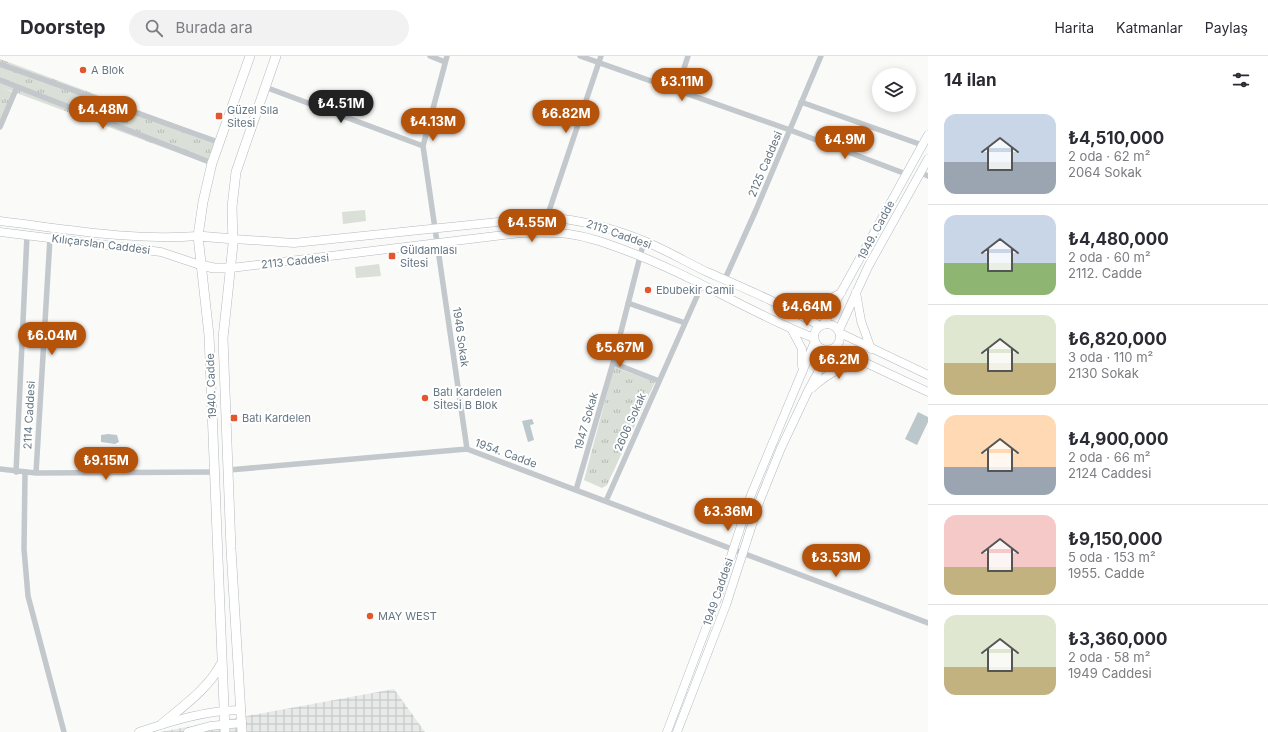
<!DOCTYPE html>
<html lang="tr">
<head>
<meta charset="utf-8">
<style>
  :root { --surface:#fff; --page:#f2f2f3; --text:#2b2b33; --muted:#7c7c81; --line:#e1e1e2; --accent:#b45309 }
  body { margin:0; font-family:Inter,sans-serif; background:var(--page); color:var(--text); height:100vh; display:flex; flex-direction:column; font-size:15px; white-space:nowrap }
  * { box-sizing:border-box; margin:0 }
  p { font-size:13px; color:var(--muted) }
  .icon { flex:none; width:22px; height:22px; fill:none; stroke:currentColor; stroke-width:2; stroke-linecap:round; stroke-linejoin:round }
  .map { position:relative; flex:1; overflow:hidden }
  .drawer { display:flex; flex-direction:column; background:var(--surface); width:340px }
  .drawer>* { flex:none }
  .buttons { position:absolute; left:872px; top:12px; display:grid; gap:8px }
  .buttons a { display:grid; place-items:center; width:44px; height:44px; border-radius:50%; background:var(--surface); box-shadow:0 2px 10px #0003; font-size:20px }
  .price { position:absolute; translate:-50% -34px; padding:0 9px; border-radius:14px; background:var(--accent); color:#fff; font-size:13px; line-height:26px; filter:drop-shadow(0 1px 2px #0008) }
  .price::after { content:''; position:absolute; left:50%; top:24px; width:12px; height:9px; margin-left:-6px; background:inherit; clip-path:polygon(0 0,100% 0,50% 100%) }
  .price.selected { background:#222; color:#fff }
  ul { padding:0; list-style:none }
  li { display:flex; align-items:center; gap:12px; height:100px; padding:0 16px }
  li+li { border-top:1px solid var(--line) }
  li span { display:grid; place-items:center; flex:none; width:112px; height:80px; border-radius:12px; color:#555 }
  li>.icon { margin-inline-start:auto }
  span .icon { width:48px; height:48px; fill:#fffc; stroke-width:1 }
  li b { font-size:17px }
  h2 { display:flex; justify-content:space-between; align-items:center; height:48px; padding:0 16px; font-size:17px }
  header { display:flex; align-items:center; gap:24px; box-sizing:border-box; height:56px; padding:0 20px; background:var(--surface); border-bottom:1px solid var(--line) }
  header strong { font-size:19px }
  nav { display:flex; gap:22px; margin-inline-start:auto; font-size:14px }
  .search { width:280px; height:36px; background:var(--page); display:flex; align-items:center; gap:10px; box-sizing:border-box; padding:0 14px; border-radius:22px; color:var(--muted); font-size:15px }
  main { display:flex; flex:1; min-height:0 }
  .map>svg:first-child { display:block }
</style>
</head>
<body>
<header>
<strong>Doorstep</strong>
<div class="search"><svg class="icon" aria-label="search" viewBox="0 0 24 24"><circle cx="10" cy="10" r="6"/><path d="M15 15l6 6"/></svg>Burada ara</div>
<nav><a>Harita</a><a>Katmanlar</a><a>Paylaş</a></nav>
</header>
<main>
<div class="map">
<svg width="928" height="676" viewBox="0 0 928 676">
  <defs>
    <pattern id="industrial-grid" width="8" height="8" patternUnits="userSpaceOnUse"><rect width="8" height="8" fill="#e8e9e9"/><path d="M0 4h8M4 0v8" fill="none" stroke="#c0c1c2"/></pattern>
    <pattern id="grass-tufts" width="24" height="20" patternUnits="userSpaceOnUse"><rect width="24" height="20" fill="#dadfd7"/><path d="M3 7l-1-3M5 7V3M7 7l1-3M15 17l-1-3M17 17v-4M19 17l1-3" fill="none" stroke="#b4b9b4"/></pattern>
  </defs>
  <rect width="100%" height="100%" fill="#fafaf8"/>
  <!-- industrial -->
  <path fill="url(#industrial-grid)" d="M394 633 425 676H160Z"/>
  <!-- grass -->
  <path fill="url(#grass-tufts)" d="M0 3 216 83 208 108 3 32 14 37 0 69Z
    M614 311 655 326 607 429 602 432 584 424Z"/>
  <!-- pitch -->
  <path fill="#dadfd7" d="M365 154 366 165 343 168 342 156Z
    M379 208 381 220 356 222 355 211Z"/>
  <!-- water -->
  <path fill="#bbc7cb" d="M918 356 928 361V366L917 389 905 383Z
    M532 363 534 368 530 369 534 384 528 386 522 365Z
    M108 378 117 379 119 386 115 388 101 386V379Z"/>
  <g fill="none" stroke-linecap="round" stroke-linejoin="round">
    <!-- secondary casing -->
    <g stroke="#b3babf" stroke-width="9">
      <path id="secondary" d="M0 165C66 173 131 185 198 180
        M0 176 161 196 200 209
        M234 183 294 187 547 161C580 164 613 172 644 185 666 194 686 206 707 216 746 233 784 249 820 270
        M231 212 521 177C537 177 553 176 569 178 590 181 608 188 627 195 692 219 750 257 814 282
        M856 236 861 265 871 293
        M790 253 822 247 841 237
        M814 281a13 13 0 1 1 26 0a13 13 0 1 1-26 0Z
        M823 269 928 79
        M792 274 802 293V310
        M839 274 868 211 928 103
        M840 277 928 319
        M834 292 928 336
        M812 332C832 314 840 312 866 307
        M139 676C172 665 207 654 241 654
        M188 676 210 670 242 667
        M667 676 717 543 751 439 815 285
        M677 676 726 549 760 444 781 392 808 335 830 294"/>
    </g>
    <!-- primary casing -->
    <g stroke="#b5babe" stroke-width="10">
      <path id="primary" d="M198 180 234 183
        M200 209 214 212H231
        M162 668C183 650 208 633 221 608
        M225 676 209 279 198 180 203 146 212 107 250 0
        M242 676 231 493 223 282 233 188 232 151 236 116 276 0"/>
    </g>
    <!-- street -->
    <path stroke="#c3c8cc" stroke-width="5.5" d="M430 0 445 6
      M447 0 423 90 467 393
      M580 0 790 74 906 118
      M0 8 218 86
      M0 24 212 107
      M265 31 423 90
      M677 34 688 0
      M801 46 922 89
      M0 71 17 31
      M920 116 928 120
      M547 161 601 0
      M725 223 756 154 821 0
      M628 247 685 267
      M613 307 659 325
      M0 413 36 417 214 416
      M229 414 467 393 928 567
      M16 416 27 179
      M25 417 24 493 28 540 64 676
      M36 417 50 182
      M576 434 613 307 644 185
      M606 445 702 229"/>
    <!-- secondary -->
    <use href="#secondary" stroke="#fff" stroke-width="8"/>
    <!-- primary -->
    <use href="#primary" stroke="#fff" stroke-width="9"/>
  </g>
  <!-- markers -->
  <g fill="#e4572e" stroke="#fff" stroke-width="1.5">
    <circle cx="83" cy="14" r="4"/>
    <rect x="215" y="56" width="8" height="8" rx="2"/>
    <rect x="388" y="196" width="8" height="8" rx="2"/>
    <circle cx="648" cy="234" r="4"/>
    <circle cx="425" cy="342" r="4"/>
    <rect x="230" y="358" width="8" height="8" rx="2"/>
    <circle cx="370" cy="560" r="4"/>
  </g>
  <g text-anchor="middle" stroke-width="4" stroke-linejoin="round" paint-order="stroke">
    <!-- poi labels -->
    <g font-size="11" fill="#657683" stroke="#fff" text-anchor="start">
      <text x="91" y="18">A Blok</text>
      <text x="227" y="58">Güzel Sıla<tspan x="227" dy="13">Sitesi</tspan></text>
      <text x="400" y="198">Güldamlası<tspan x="400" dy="13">Sitesi</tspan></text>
      <text x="656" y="238">Ebubekir Camii</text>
      <text x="433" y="340">Batı Kardelen<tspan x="433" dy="13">Sİtesi B Blok</tspan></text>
      <text x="242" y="366">Batı Kardelen</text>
      <text x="378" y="564">MAY WEST</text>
    </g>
    <!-- street labels -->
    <g font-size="11" fill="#657683" stroke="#fff">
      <text transform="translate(765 108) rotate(-67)" y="4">2125 Caddesi</text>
      <text transform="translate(876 174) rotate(-62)" y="4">1949. Cadde</text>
      <text transform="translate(619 178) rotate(19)" y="4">2113 Caddesi</text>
      <text transform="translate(101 188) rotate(7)" y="4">Kılıçarslan Caddesi</text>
      <text transform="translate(295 205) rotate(-6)" y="4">2113 Caddesi</text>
      <text transform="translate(461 281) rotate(82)" y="4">1946 Sokak</text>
      <text transform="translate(211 330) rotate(-92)" y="4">1940. Cadde</text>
      <text transform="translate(29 359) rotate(-87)" y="4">2114 Caddesi</text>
      <text transform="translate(586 365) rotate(-74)" y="4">1947 Sokak</text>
      <text transform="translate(630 366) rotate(-66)" y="4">2606 Sokak</text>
      <text transform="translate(506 397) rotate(20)" y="4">1954. Cadde</text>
      <text transform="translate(718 536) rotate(-71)" y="4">1949 Caddesi</text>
    </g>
  </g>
</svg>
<div class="buttons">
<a><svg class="icon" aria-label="layers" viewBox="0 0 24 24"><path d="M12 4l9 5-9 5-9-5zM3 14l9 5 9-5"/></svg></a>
</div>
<b class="price" style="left:682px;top:46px">₺3.11M</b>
<b class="price selected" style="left:341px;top:68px">₺4.51M</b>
<b class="price" style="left:103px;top:74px">₺4.48M</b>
<b class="price" style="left:566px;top:78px">₺6.82M</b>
<b class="price" style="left:433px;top:86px">₺4.13M</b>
<b class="price" style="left:845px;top:104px">₺4.9M</b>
<b class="price" style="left:532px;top:187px">₺4.55M</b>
<b class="price" style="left:807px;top:271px">₺4.64M</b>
<b class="price" style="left:52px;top:300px">₺6.04M</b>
<b class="price" style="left:620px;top:312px">₺5.67M</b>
<b class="price" style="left:839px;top:324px">₺6.2M</b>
<b class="price" style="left:106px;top:425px">₺9.15M</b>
<b class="price" style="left:728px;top:476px">₺3.36M</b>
<b class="price" style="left:836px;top:522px">₺3.53M</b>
</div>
<section class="drawer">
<h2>14 ilan<svg class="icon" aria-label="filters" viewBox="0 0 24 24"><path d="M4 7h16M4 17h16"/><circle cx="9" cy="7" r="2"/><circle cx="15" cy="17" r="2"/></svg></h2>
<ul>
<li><span style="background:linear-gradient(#c9d6e8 60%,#9aa5b1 0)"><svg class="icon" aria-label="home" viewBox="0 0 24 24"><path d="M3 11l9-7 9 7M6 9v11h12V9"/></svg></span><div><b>₺4,510,000</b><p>2 oda · 62 m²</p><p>2064 Sokak</p></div></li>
<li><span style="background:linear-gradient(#c9d6e8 60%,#8fb573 0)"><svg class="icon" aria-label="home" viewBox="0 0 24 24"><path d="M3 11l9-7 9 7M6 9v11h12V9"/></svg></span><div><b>₺4,480,000</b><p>2 oda · 60 m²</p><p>2112. Cadde</p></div></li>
<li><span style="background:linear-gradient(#dfe7d0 60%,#c2b280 0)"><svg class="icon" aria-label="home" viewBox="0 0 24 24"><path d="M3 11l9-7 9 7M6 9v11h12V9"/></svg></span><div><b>₺6,820,000</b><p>3 oda · 110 m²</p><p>2130 Sokak</p></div></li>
<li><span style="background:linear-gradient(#ffd9b3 65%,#9aa5b1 0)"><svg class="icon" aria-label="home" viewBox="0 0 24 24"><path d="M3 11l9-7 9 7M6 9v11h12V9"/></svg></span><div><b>₺4,900,000</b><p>2 oda · 66 m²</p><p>2124 Caddesi</p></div></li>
<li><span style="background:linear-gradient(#f6c9c9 65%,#c2b280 0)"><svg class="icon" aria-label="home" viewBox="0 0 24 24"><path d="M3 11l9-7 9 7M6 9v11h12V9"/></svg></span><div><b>₺9,150,000</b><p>5 oda · 153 m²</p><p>1955. Cadde</p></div></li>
<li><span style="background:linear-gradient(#dfe7d0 65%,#c2b280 0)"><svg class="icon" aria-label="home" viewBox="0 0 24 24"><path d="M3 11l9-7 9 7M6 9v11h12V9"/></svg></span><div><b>₺3,360,000</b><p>2 oda · 58 m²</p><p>1949 Caddesi</p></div></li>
</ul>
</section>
</main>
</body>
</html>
